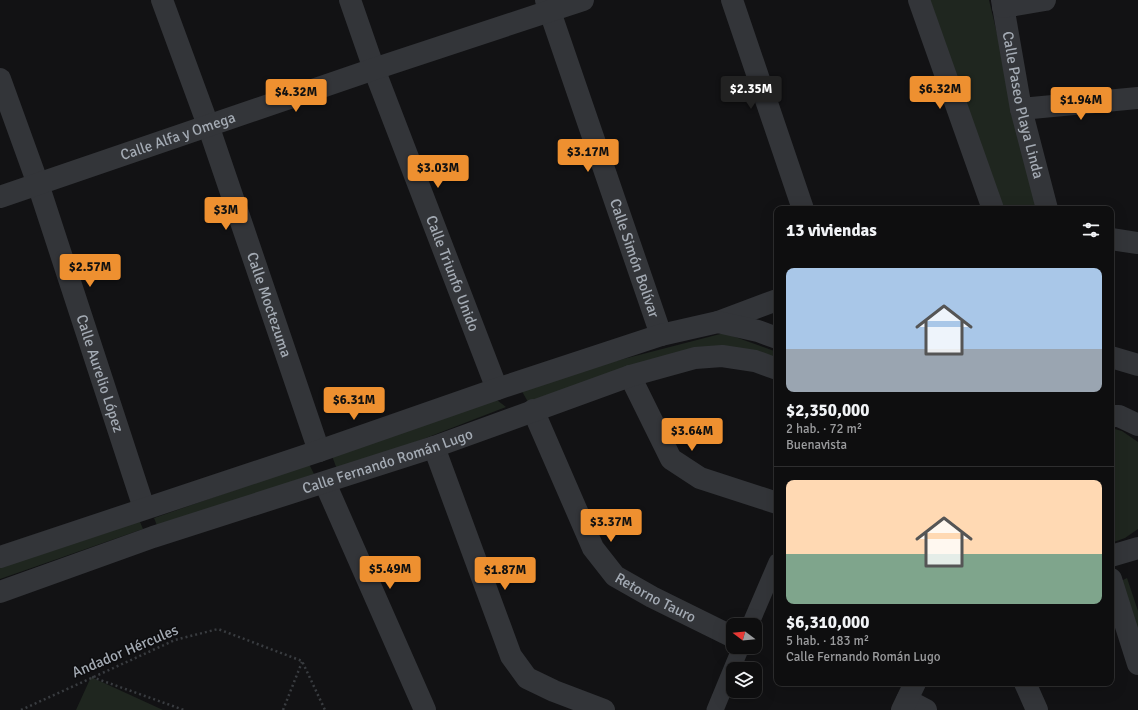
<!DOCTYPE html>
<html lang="es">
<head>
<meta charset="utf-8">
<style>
  :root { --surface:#0e0e0f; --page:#1c1c1d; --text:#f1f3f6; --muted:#9b9c9e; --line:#2e2e2f; --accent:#ee9030 }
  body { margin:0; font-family:Signika,sans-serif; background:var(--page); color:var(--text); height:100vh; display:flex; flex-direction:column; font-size:15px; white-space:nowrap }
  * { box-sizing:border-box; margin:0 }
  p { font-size:13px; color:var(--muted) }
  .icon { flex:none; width:22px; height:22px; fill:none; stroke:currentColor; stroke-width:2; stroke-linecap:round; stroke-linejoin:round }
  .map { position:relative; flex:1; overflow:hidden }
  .panel { position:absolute; left:774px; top:206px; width:340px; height:480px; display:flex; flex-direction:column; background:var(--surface); border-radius:8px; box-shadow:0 4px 16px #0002,0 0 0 1px var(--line) }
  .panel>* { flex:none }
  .needle { width:26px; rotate:286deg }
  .tools { position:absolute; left:726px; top:618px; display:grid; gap:8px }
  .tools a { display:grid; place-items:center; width:36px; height:36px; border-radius:8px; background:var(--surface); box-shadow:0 4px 16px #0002,0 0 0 1px var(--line); font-size:20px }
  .price { position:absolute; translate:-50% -34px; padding:0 9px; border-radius:4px; background:var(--accent); color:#111; font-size:13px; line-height:26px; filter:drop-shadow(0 1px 2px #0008) }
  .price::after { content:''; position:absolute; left:50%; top:24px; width:12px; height:9px; margin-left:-6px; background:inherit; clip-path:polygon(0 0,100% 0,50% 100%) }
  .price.on { background:#222; color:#fff }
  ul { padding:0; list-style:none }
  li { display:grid; align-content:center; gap:8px; height:212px; padding:0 12px }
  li+li { border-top:1px solid var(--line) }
  li span { display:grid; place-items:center; height:124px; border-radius:8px; color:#555 }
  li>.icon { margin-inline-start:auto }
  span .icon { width:72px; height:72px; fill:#fffc; stroke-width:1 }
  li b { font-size:17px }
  h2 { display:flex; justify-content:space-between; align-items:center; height:48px; padding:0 12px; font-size:17px }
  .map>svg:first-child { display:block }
</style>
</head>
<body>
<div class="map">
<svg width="1138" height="710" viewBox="0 0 1138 710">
  <rect width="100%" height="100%" fill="#121214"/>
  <!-- green -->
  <path fill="#1f261f" d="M930 0H989L1039 209H1003Z
    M724 333 777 352V364L734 347 528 402 519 386Z
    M493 397 506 407 338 472 332 456Z
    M1111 428 1122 431 1138 442V529L1125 538 1111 543Z
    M309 464 314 474 158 528 154 518Z
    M138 517 143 529 0 579V563Z
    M1127 578 1138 611V640L1119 582Z
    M91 677 163 710H76Z"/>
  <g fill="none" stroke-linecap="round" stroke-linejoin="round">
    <!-- path -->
    <path stroke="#393c40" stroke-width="2.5" stroke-dasharray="2 3" stroke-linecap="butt" d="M92 677 184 710
      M21 710 175 640 218 629 302 661 325 710
      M283 710 302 662"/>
    <!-- pedestrian -->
    <path stroke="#333539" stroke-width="17" d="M750 625 777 562
      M715 710 741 647"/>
    <!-- minor -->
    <g stroke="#333539" stroke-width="22">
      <path id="s1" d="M162 0 208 125 319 451"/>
      <path id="s2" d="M350 0 374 69 497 389"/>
      <path id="s3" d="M546 0 661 335"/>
      <path d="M732 0 803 209"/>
      <path d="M919 0 993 209"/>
      <path id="s4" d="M1002 0 1021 109 1047 209"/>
      <path d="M1003 7 1045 0"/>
      <path id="s5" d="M0 79 38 184 144 508"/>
      <path d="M1021 109 1138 98"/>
      <path id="s6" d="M0 197 374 69 583 0"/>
      <path d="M1111 239 1138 243"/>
      <path d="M718 322 777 300"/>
      <path d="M1111 357 1138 365"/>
      <path d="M630 376 671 459 700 478 777 503"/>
      <path id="s7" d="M533 410 593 548 615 576 652 597 733 637"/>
      <path d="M434 447 511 656 527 678 554 691 604 710"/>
      <path d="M325 483 425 710"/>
      <path d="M1025 683 1037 710"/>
      <path d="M907 700 926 710"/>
      <path d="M902 710 915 683"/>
    </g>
    <!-- tertiary -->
    <g stroke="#333539" stroke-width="22">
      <path d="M1111 416H1119L1138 425"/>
      <path d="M1111 556 1138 548"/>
      <path d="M0 557 319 451 497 389 661 335 718 322 758 331 777 338"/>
      <path d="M1111 579 1138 664"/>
      <path id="s8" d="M0 592 153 537 434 447 630 376 695 358 722 356 755 361 777 369"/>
    </g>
  </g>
  <g text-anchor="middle" stroke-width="3" stroke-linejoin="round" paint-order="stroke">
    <!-- street labels -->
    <g font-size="15" fill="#a4abb4" stroke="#0d0d0f">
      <text dy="5" stroke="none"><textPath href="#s4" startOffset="107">Calle Paseo Playa Linda</textPath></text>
      <text dy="5" stroke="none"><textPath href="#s6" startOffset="188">Calle Alfa y Omega</textPath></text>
      <text dy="5" stroke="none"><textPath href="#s3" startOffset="273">Calle Simón Bolívar</textPath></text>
      <text dy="5" stroke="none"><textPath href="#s2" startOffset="292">Calle Triunfo Unido</textPath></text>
      <text dy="5" stroke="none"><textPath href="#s1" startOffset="323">Calle Moctezuma</textPath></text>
      <text dy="5" stroke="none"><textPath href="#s5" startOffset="311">Calle Aurelio López</textPath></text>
      <text dy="5" stroke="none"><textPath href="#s8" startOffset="409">Calle Fernando Román Lugo</textPath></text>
      <text dy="5" stroke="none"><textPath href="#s7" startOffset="232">Retorno Tauro</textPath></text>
      <text transform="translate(125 651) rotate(-23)" y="5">Andador Hércules</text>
    </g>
  </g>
</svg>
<div class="tools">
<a><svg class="needle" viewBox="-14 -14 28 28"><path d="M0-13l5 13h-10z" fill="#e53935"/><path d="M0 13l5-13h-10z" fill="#9b9c9e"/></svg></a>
<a><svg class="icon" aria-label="layers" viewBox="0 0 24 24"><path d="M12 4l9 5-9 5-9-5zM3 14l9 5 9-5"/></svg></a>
</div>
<b class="price on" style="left:751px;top:110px">$2.35M</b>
<b class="price" style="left:940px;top:110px">$6.32M</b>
<b class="price" style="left:296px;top:113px">$4.32M</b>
<b class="price" style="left:1081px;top:121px">$1.94M</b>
<b class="price" style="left:588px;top:173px">$3.17M</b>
<b class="price" style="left:438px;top:189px">$3.03M</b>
<b class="price" style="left:226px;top:231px">$3M</b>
<b class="price" style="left:90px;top:288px">$2.57M</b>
<b class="price" style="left:354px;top:421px">$6.31M</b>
<b class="price" style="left:692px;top:452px">$3.64M</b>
<b class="price" style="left:611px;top:543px">$3.37M</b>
<b class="price" style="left:390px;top:590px">$5.49M</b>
<b class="price" style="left:505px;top:591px">$1.87M</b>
<section class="panel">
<h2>13 viviendas<svg class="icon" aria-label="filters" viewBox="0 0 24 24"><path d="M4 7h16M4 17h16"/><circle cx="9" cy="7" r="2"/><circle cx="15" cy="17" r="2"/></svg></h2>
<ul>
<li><span style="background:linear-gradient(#a9c7e8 65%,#9aa5b1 0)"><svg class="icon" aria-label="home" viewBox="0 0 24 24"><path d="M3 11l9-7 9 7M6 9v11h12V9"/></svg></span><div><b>$2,350,000</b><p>2 hab. · 72 m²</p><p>Buenavista</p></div></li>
<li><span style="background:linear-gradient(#ffd9b3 60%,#7fa58c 0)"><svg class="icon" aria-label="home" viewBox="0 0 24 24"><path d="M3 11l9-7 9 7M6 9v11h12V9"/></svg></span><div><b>$6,310,000</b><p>5 hab. · 183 m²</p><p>Calle Fernando Román Lugo</p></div></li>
</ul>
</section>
</div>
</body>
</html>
